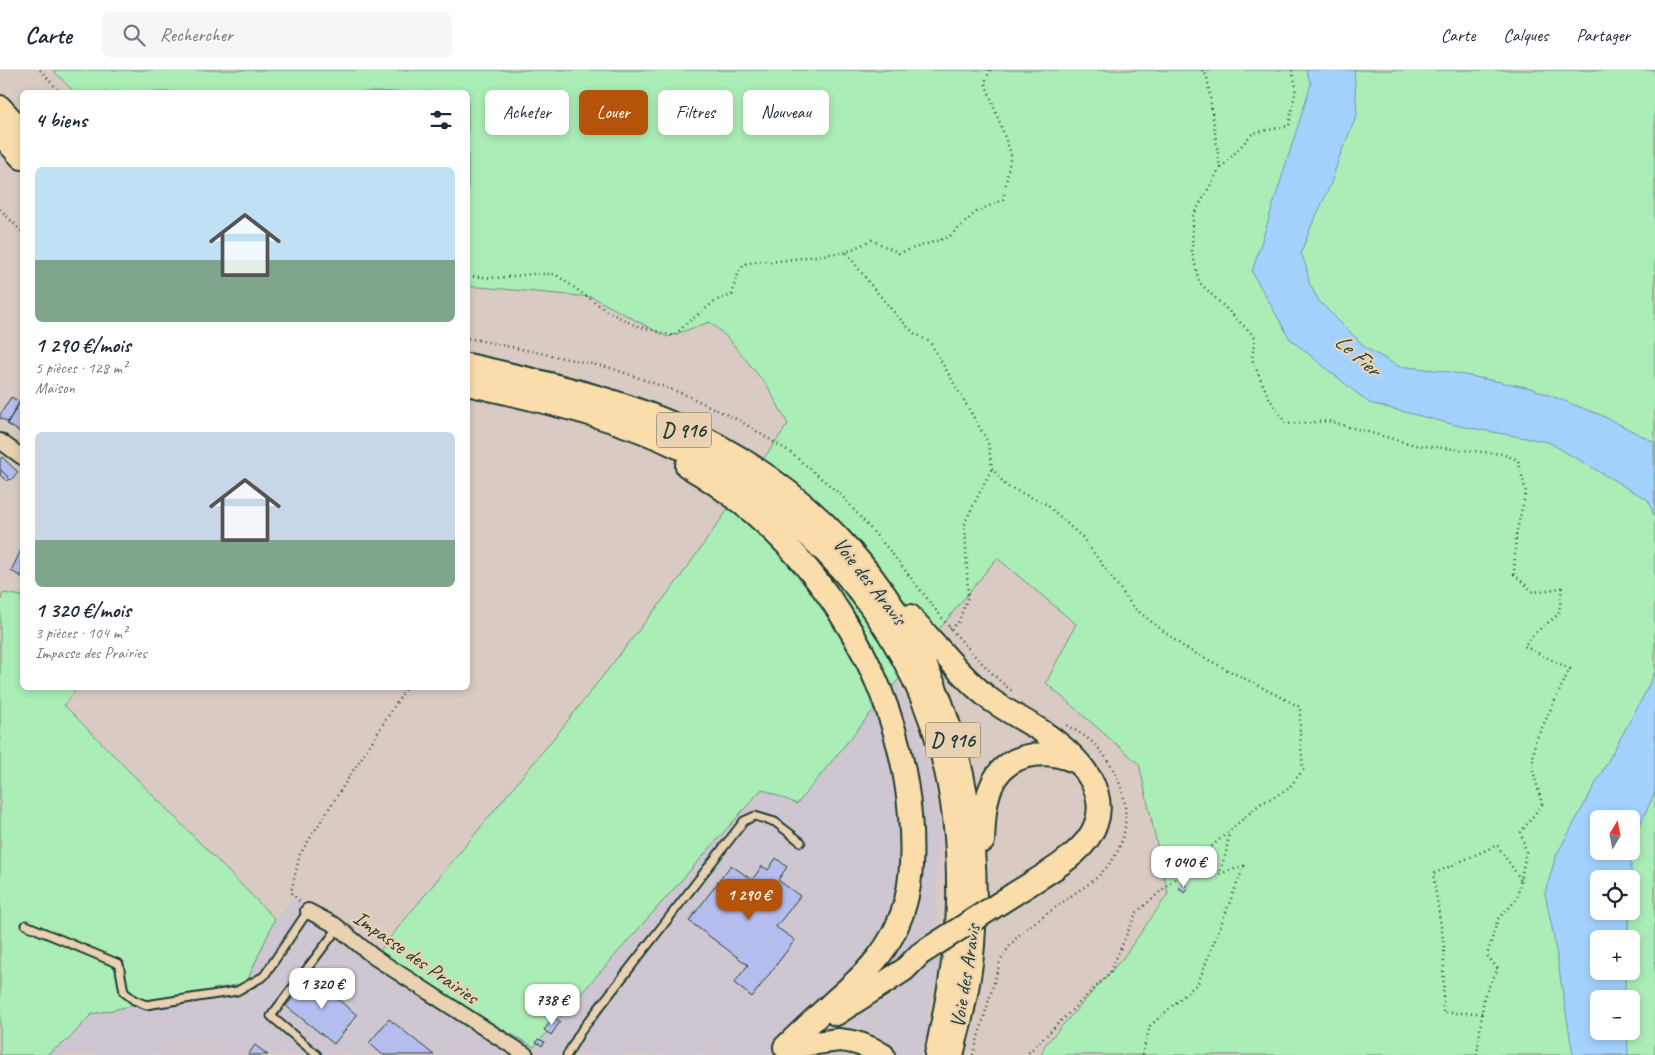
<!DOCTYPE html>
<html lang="fr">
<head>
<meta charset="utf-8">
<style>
  :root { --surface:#fff; --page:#f6f6f7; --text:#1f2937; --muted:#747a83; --line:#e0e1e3; --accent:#b45309 }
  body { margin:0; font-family:Caveat,sans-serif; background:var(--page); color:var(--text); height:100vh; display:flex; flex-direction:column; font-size:19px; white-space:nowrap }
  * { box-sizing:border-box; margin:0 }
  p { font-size:16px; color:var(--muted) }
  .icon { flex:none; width:28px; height:28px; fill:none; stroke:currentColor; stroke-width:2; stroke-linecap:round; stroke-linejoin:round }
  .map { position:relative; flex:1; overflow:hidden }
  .panel { position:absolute; left:20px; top:20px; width:450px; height:600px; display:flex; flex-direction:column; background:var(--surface); border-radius:8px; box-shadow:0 2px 8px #0003 }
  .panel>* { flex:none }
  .banner { position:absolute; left:485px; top:20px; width:475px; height:45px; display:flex; gap:10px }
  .needle { width:32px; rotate:10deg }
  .tools { position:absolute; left:1590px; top:740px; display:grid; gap:10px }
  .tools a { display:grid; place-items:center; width:50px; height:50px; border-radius:8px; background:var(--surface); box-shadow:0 2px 8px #0003; font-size:25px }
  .price { position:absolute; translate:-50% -42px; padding:0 11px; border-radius:10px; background:#fff; color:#222; font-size:16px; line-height:32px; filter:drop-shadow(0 1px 2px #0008) }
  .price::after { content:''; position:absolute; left:50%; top:30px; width:15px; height:11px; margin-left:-8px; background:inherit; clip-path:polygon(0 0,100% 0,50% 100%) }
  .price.selected { background:var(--accent); color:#fff }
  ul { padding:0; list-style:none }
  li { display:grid; align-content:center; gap:10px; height:265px; padding:0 15px }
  li span { display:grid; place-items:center; height:155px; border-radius:8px; color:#555 }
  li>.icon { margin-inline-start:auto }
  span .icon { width:90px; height:90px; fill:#fffc; stroke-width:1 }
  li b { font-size:21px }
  h2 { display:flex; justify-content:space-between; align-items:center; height:60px; padding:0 15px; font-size:21px }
  .chip { padding:0 18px; border-radius:8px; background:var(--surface); box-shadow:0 2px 8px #0003; font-size:18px; line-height:45px }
  .chip.selected { background:var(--accent); color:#fff }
  header { display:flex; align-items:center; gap:30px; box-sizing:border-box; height:70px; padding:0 25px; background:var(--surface); border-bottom:1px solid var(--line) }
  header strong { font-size:24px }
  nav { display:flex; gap:28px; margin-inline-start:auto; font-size:18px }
  .search { width:350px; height:45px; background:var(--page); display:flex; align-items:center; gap:12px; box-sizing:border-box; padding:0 18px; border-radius:8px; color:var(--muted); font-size:19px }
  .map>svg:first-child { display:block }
</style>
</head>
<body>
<header>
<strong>Carte</strong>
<div class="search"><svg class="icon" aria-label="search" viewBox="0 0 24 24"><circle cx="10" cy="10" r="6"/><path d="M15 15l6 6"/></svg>Rechercher</div>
<nav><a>Carte</a><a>Calques</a><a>Partager</a></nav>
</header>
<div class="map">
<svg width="1655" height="985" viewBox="0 0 1655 985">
  <rect width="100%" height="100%" fill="#d9cbc3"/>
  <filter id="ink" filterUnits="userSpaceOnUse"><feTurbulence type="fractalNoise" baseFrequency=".02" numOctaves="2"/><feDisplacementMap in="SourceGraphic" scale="10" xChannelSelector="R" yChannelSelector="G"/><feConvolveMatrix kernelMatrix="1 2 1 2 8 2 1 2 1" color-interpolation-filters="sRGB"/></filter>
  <g filter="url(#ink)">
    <!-- built -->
    <path fill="#cec6d0" d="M897 611 914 651 930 701 940 759 936 816 939 894 928 941 926 985H46L68 970 92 944 246 913 275 849 292 828 338 858 534 977 762 718 797 734Z"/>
    <!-- green -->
    <path fill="#abedb6" stroke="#659575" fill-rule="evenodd" d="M53 0H1655V985H1041L1045 975 1123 888 1168 824 1139 694 1046 613 1076 554 997 488 797 734 762 719 534 977 374 887 558 663 679 509 788 354 768 317 728 268 710 252 667 267 592 227 468 216V22H74ZM1599 749H1631V781H1599ZM1599 809H1631V841H1599ZM1599 869H1631V901H1599ZM1599 929H1631V961H1599Z
      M3 523 22 526V618H77L64 635 275 849 246 913 92 944 68 970 46 985H0V533Z"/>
    <!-- water -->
    <path fill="#a4d1ff" stroke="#6f96ae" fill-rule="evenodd" d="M1306 0H1354L1357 45 1340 85 1330 116 1311 157 1301 183 1306 196 1309 213 1319 231 1366 278 1398 296 1444 301 1531 318 1603 346 1654 372 1655 448 1648 430 1548 372 1460 356 1369 333 1290 269 1252 202 1311 14Z
      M1655 602V722L1634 768 1631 793V809H1599V841H1631L1626 869H1599V901H1625V929H1599V961H1627L1628 985H1573L1553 863 1545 823 1556 786 1642 629ZM1599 749H1631V781H1599Z"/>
    <!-- building -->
    <path fill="#b5bcee" stroke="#1f3d34" d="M11 327 20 332 8 352 0 348V345Z
      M20 331 22 333V363L7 354Z
      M2 387 18 402 11 410 0 399V389Z
      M1 400 10 409 7 411 0 405Z
      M22 478V507L11 501Z
      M776 788 787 797 778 810 800 826 776 857 795 870 752 927 734 913 748 895 689 851 731 795 752 810 762 796 768 800Z
      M1184 813 1188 818 1184 823 1179 818Z
      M310 907 357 945 334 974 286 936Z
      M554 947 560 952 551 965 544 960Z
      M389 949 434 985H383L369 973Z
      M538 969 545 972 542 976 536 972Z
      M255 975 268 985H248Z"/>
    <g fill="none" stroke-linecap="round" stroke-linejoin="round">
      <!-- service casing -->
      <g stroke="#1f3d34" stroke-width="11">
        <path id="service" d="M26 855 119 894 124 922 134 930 146 935 237 921 264 906 308 841
          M317 985 271 946 338 858
          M567 985 581 961 744 751 755 746 775 752 801 772"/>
      </g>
      <!-- minor casing -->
      <g stroke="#1f3d34" stroke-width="18">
        <path id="minor" d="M0 371 22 387
          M308 841 335 855 374 887 526 985"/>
      </g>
      <!-- trunk casing -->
      <g stroke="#1f3d34" stroke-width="26">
        <path id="trunk" d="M0 37 22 61
          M0 64 22 88
          M468 295C553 314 640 333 717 375 903 476 989 669 973 875 970 912 961 949 952 985
          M468 314C539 331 613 345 680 378 808 440 903 547 942 685 955 733 959 786 958 835 957 884 946 937 936 985
          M687 396C811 468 898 602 910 745 913 782 913 822 897 856 883 888 860 908 834 931 818 946 801 961 785 977
          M910 546C936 574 960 606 991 630 1008 642 1026 651 1043 662 1077 685 1120 727 1087 770 1070 792 1037 809 1014 824
          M983 771C984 754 984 734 991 717 1004 683 1044 678 1074 691
          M836 944 904 900 920 884
          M785 977 839 970C855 971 869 976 883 985"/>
      </g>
      <!-- path -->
      <path stroke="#1f3d34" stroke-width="2.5" stroke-dasharray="1 4" stroke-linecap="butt" d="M40 0 60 22
        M990 0 985 12 1011 84 1003 130 977 141 949 167 899 183 872 170 846 182 870 214 898 247 914 263 930 272 988 372 992 398 1006 416 1046 434 1082 467 1134 538 1185 578 1300 637V664L1303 700 1287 720 1260 734 1136 843 1110 903 1026 985
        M1202 0 1207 6 1220 98 1193 146 1192 181 1199 212 1255 267 1252 289 1268 326 1286 354 1328 351 1415 375 1502 384 1518 390 1526 422 1516 464 1514 504 1533 522 1562 518 1559 544 1535 563 1524 576 1570 599 1535 672 1532 697 1542 734 1521 762 1526 782 1517 829 1498 849 1487 885 1498 899 1484 926 1477 985
        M1221 98 1253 63 1289 56 1296 17 1292 0
        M0 139 22 162
        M468 206 496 208 533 204H555L607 241 634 255 674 266 687 253 717 230 732 225 736 208 744 194 760 191 771 192 846 182
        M468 268 611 298 684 324 740 351 790 382 841 425 890 481 950 558 975 586 999 610 1013 622
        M950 558 958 553 968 527 965 452 992 398
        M299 831 291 822 300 784 406 618
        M1482 943H1443L1444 876 1433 804 1497 775 1521 810
        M973 985 1000 892C1007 879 1014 869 1026 859 1042 847 1059 835 1075 823 1086 816 1097 809 1105 799 1140 762 1127 704 1092 672 1084 665 1075 660 1066 655
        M1142 985 1150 956 1198 913 1244 796 1219 804 1226 783 1229 763"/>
      <!-- service -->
      <use href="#service" stroke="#e9d1b1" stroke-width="7"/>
      <!-- minor -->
      <use href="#minor" stroke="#e9d1b1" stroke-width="14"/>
      <!-- trunk -->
      <use href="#trunk" stroke="#faddab" stroke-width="22"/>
      <!-- trunk-bridge casing -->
      <g stroke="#1f3d34" stroke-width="26" stroke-linecap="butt">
        <path id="trunk-bridge" d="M920 884 1014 824"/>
      </g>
      <!-- trunk-bridge -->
      <use href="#trunk-bridge" stroke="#faddab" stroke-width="22"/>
    </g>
  </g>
  <g text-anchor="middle" stroke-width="4.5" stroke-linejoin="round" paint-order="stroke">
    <!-- shield labels -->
    <g fill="#e9d1b1" stroke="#5c695a" stroke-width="1">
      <rect x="656.5" y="342.5" width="55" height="35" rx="4"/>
      <rect x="925.5" y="652.5" width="55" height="35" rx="4"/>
    </g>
    <g font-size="20" font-weight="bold" fill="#1f3d34">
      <text x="684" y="367">D 916</text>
      <text x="953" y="677">D 916</text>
    </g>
    <!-- street labels -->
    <g font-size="21" fill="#1f3d34" stroke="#e9d1b1">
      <text transform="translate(870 511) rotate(52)" y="7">Voie des Aravis</text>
      <text transform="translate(416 887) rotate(35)" y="7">Impasse des Prairies</text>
      <text transform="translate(965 906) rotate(-81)" y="7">Voie des Aravis</text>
    </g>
    <!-- water labels -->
    <g font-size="22" font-style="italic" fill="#26443e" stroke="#e9d1b1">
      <text transform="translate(1358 284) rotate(41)" y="8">Le Fier</text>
    </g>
  </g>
</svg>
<div class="tools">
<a><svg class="needle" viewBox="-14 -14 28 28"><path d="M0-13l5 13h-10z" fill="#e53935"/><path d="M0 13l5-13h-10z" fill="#747a83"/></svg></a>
<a><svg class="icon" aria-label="locate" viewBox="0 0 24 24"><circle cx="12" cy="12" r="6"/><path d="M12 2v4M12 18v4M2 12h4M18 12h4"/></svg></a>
<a>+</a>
<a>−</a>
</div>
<b class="price" style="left:1184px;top:818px">1 040 €</b>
<b class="price selected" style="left:749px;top:851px">1 290 €</b>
<b class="price" style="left:322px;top:940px">1 320 €</b>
<b class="price" style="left:552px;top:956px">738 €</b>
<div class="banner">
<a class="chip">Acheter</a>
<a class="chip selected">Louer</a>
<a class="chip">Filtres</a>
<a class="chip">Nouveau</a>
</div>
<section class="panel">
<h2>4 biens<svg class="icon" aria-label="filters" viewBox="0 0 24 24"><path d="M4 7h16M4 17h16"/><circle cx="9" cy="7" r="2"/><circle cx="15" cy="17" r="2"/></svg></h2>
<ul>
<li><span style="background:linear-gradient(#bfe0f5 60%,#7fa58c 0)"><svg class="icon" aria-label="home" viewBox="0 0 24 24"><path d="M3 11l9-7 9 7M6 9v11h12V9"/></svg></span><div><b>1 290 €/mois</b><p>5 pièces · 128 m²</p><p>Maison</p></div></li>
<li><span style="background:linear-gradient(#c9d6e8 70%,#7fa58c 0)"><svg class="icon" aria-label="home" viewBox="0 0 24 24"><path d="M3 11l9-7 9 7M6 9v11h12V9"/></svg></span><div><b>1 320 €/mois</b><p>3 pièces · 104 m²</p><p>Impasse des Prairies</p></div></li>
</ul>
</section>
</div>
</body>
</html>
